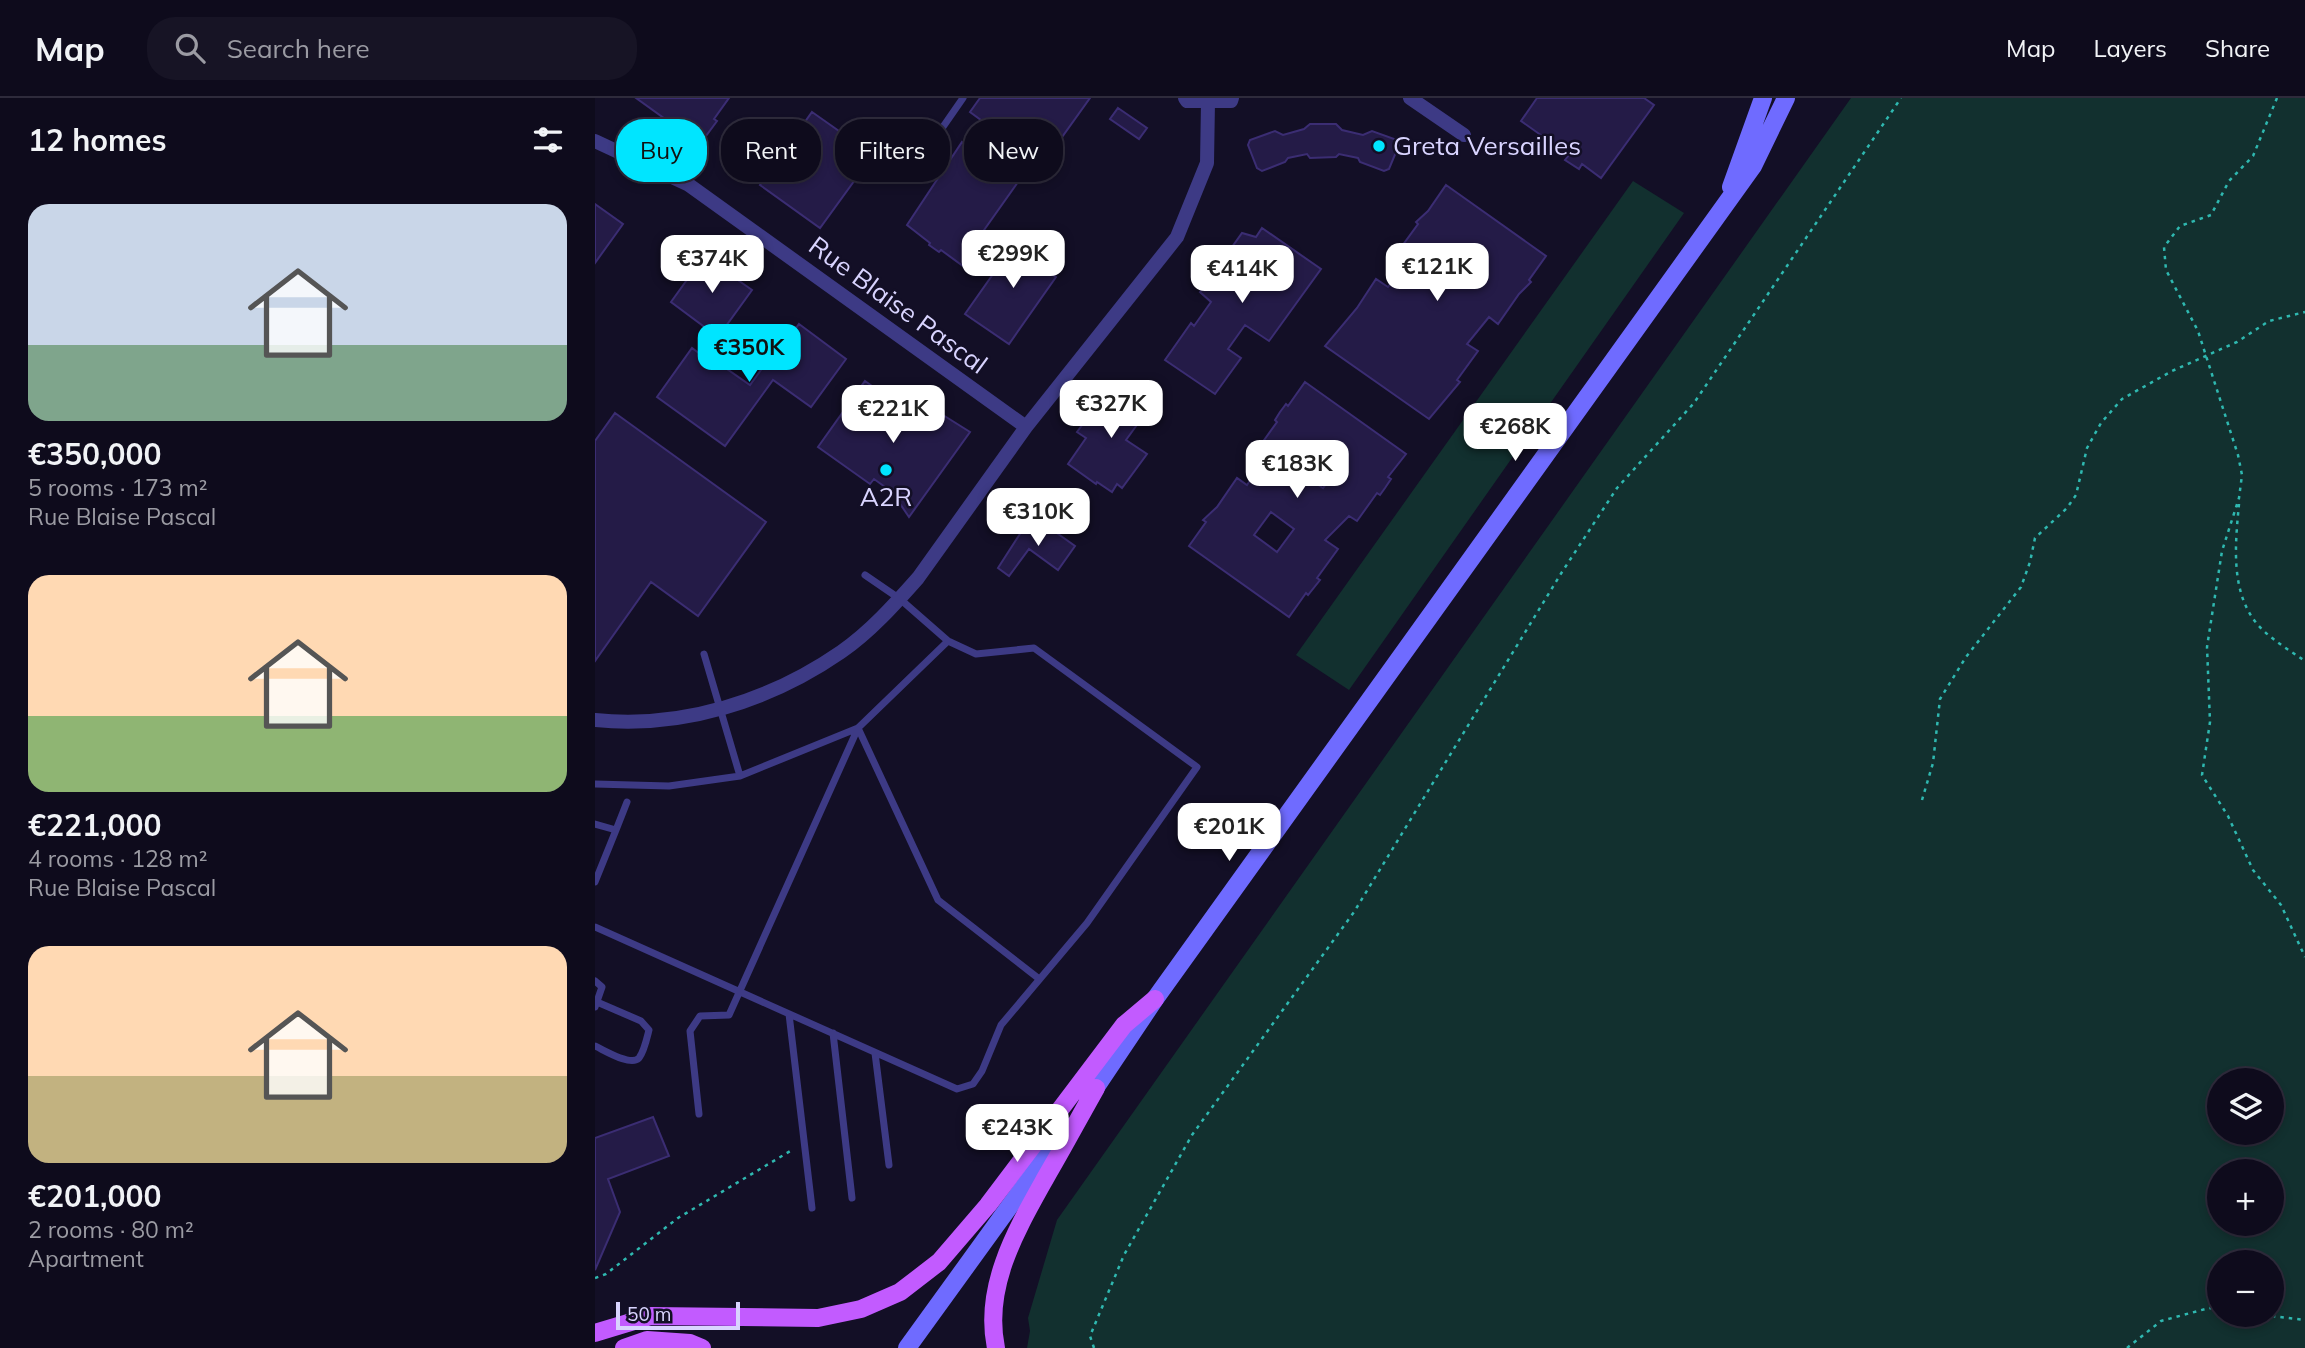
<!DOCTYPE html>
<html lang="en">
<head>
<meta charset="utf-8">
<style>
  :root { --surface:#0e0b1c; --page:#171425; --text:#f1f3f6; --muted:#9b9ba3; --line:#2e2b3b; --accent:#00e5ff }
  body { margin:0; font-family:Mulish,sans-serif; background:var(--page); color:var(--text); height:100vh; display:flex; flex-direction:column; font-size:26px; white-space:nowrap }
  * { box-sizing:border-box; margin:0 }
  p { font-size:23px; color:var(--muted) }
  .icon { flex:none; width:38px; height:38px; fill:none; stroke:currentColor; stroke-width:2; stroke-linecap:round; stroke-linejoin:round }
  .map { position:relative; flex:1; overflow:hidden }
  .panel { display:flex; flex-direction:column; background:var(--surface); width:595px }
  .panel>* { flex:none }
  .banner { position:absolute; left:21px; top:21px; width:665px; height:63px; display:flex; gap:14px }
  .fabs { position:absolute; left:1612px; top:970px; display:grid; gap:14px }
  .fabs a { display:grid; place-items:center; width:77px; height:77px; border-radius:50%; background:var(--surface); box-shadow:0 4px 10px #0003,0 0 0 2px var(--line); font-size:35px }
  .scale { position:absolute; left:21px; bottom:18px; width:124px; box-sizing:border-box; padding-left:7px; border:4px solid #d9d4ff; border-top:0; font-size:19px; line-height:24px; white-space:nowrap; color:#d9d4ff; -webkit-text-stroke:5px #130f26; paint-order:stroke }
  .price { position:absolute; translate:-50% -60px; padding:0 16px; border-radius:14px; background:#fff; color:#222; font-size:23px; line-height:46px; filter:drop-shadow(0 2px 4px #0008) }
  .price::after { content:''; position:absolute; left:50%; top:42px; width:21px; height:16px; margin-left:-10px; background:inherit; clip-path:polygon(0 0,100% 0,50% 100%) }
  .price.active { background:var(--accent); color:#111 }
  ul { padding:0; list-style:none }
  li { display:grid; align-content:center; gap:14px; height:371px; padding:0 28px }
  li span { display:grid; place-items:center; height:217px; border-radius:21px; color:#555 }
  li>.icon { margin-inline-start:auto }
  span .icon { width:126px; height:126px; fill:#fffc; stroke-width:1 }
  li b { font-size:30px }
  h2 { display:flex; justify-content:space-between; align-items:center; height:84px; padding:0 28px; font-size:30px }
  .pill { padding:0 24px; border-radius:28px; background:var(--surface); box-shadow:0 4px 10px #0003,0 0 0 2px var(--line); font-size:24px; line-height:63px }
  .pill.active { background:var(--accent); color:#111 }
  header { display:flex; align-items:center; gap:42px; box-sizing:border-box; height:98px; padding:0 35px; background:var(--surface); border-bottom:2px solid var(--line) }
  header strong { font-size:33px }
  nav { display:flex; gap:38px; margin-inline-start:auto; font-size:24px }
  .search { width:490px; height:63px; background:var(--page); display:flex; align-items:center; gap:18px; box-sizing:border-box; padding:0 24px; border-radius:28px; color:var(--muted); font-size:26px }
  main { display:flex; flex:1; min-height:0 }
  .map>svg:first-child { display:block }
</style>
</head>
<body>
<header>
<strong>Map</strong>
<div class="search"><svg class="icon" aria-label="search" viewBox="0 0 24 24"><circle cx="10" cy="10" r="6"/><path d="M15 15l6 6"/></svg>Search here</div>
<nav><a>Map</a><a>Layers</a><a>Share</a></nav>
</header>
<main>
<section class="panel">
<h2>12 homes<svg class="icon" aria-label="filters" viewBox="0 0 24 24"><path d="M4 7h16M4 17h16"/><circle cx="9" cy="7" r="2"/><circle cx="15" cy="17" r="2"/></svg></h2>
<ul>
<li><span style="background:linear-gradient(#c9d6e8 65%,#7fa58c 0)"><svg class="icon" aria-label="home" viewBox="0 0 24 24"><path d="M3 11l9-7 9 7M6 9v11h12V9"/></svg></span><div><b>€350,000</b><p>5 rooms · 173 m²</p><p>Rue Blaise Pascal</p></div></li>
<li><span style="background:linear-gradient(#ffd9b3 65%,#8fb573 0)"><svg class="icon" aria-label="home" viewBox="0 0 24 24"><path d="M3 11l9-7 9 7M6 9v11h12V9"/></svg></span><div><b>€221,000</b><p>4 rooms · 128 m²</p><p>Rue Blaise Pascal</p></div></li>
<li><span style="background:linear-gradient(#ffd9b3 60%,#c2b280 0)"><svg class="icon" aria-label="home" viewBox="0 0 24 24"><path d="M3 11l9-7 9 7M6 9v11h12V9"/></svg></span><div><b>€201,000</b><p>2 rooms · 80 m²</p><p>Apartment</p></div></li>
</ul>
</section>
<div class="map">
<svg width="1710" height="1250" viewBox="0 0 1710 1250">
  <rect width="100%" height="100%" fill="#130f26"/>
  <!-- green -->
  <path fill="#12302f" fill-rule="evenodd" d="M1256 0H1710V1250H432L435 1233 433 1220 462 1122ZM1624 982H1676V1034H1624ZM1624 1073H1676V1125H1624ZM1624 1164H1676V1216H1624Z
    M1038 83 1089 115 754 592 701 557Z"/>
  <!-- building -->
  <path fill="#241b47" stroke="#3b2d73" stroke-width="2" fill-rule="evenodd" d="M41 0H134L119 21 122 23 105 46Z
    M385 0H495L447 67 375 14Z
    M942 0H1049L1059 7 1006 80 987 66 984 71 970 62 974 57 926 23Z
    M523 10 552 30 544 41 515 21Z
    M217 14 278 57 225 130 165 87Z
    M715 26H741L747 32 768 37 777 33 802 42 804 47 794 71 789 73 765 64 763 60 744 56 741 59 715 60 712 56 693 60 690 64 667 73 662 70 653 47 655 42 680 33 688 37 709 31Z
    M367 44 423 84 382 142 385 144 368 168 346 152 344 154 334 147 335 145 312 127Z
    M851 87 951 158 934 182 936 184 924 196 903 226 894 219 872 246 883 253 862 282 865 284 834 321 730 248 762 210 781 181 793 189 813 162 802 155 823 126 821 124 833 113Z
    M0 106 28 126 0 165Z
    M667 130 726 171 674 243 650 227 633 251 646 260 620 296 570 262 596 225 599 228 616 204 605 194 647 135 661 139Z
    M446 136 458 144 442 166 461 179 414 246 370 216 422 142 436 151Z
    M112 154 130 167 142 177 140 180 157 192 123 239 76 204Z
    M204 226 251 261 216 309 178 282 130 348 62 299 97 250 117 265 119 262 155 287 179 254 180 255 189 243 191 244Z
    M270 283 322 320 332 307 375 334 314 419 297 394 279 381 275 386 223 349Z
    M519 284 555 309 531 342 552 356 527 390 522 386 517 394 502 384 501 386 473 366 491 340 482 334Z
    M710 284 811 356 793 379 796 381 790 390 785 397 782 395 762 423 754 418 730 442 743 451 722 480 725 482 713 497 711 495 694 519 594 448 611 424 608 422 622 409 642 380 652 387 671 359 662 352 682 324 680 322 685 314 691 306 693 308ZM722 351 745 367 728 390 705 374ZM676 414 699 431 682 454 659 437Z
    M20 315 171 424 103 518 56 484 0 563V343Z
    M432 425 444 433 449 426 480 448 463 472 434 451 414 478 403 470Z
    M58 1019 74 1058 13 1081 25 1114 0 1172V1040Z"/>
  <g fill="none" stroke-linecap="round" stroke-linejoin="round">
    <!-- path -->
    <path stroke="#2fb8b0" stroke-width="2.5" stroke-dasharray="3.5 5" stroke-linecap="butt" d="M1682 0 1658 58 1634 83 1616 117 1585 128 1569 149 1571 172 1603 233 1643 357 1647 377 1644 400 1627 453 1612 549 1615 624 1607 677 1633 718 1658 772 1686 807 1710 859
      M1644 406C1640 449 1634 502 1670 534 1682 545 1697 554 1710 563
      M1327 702 1338 665 1345 601 1371 559 1426 489 1435 464 1440 440 1472 410 1481 397 1492 350 1506 325 1527 301 1577 273 1642 244 1674 223 1710 214
      M0 1180 11 1176 83 1120 197 1052
      M1660 1216 1710 1222
      M499 1250 495 1238 529 1157 597 1037 759 814 967 474 1022 390 1099 305 1306 0
      M1532 1250 1566 1223 1614 1210 1624 1211"/>
    <!-- service -->
    <path stroke="#3d3a85" stroke-width="7" d="M316 75 368 0
      M270 477 305 501 353 543
      M109 556 145 678
      M263 630 343 802 443 880
      M0 686 74 688 145 678 263 630 353 543 381 556 439 550 602 669 492 825 406 927 387 973 378 986 362 991 0 829
      M0 726 21 732 0 784
      M21 732 32 704
      M0 883 7 889 0 909
      M194 916 217 1110
      M238 935 257 1100
      M0 948C9 952 36 969 44 960 49 954 52 940 54 932L46 923 2 904
      M280 955 294 1067
      M104 1016 95 933 105 918 134 917 263 630"/>
    <!-- minor -->
    <path stroke="#3d3a85" stroke-width="14" d="M590 0 592 3H636L637 0
      M815 0 869 37
      M0 43 94 87 431 329
      M0 622C87 631 175 603 246 554 275 534 300 506 323 480L431 329 582 139 612 65 613 4"/>
    <!-- secondary -->
    <path stroke="#6f6bff" stroke-width="18" d="M1136 89 1168 0
      M493 1001 560 901 1158 68 1191 0
      M312 1250 472 1029"/>
    <!-- primary -->
    <path stroke="#c25bff" stroke-width="18" d="M0 1235 56 1218 223 1220 266 1211 305 1194 344 1164 393 1107 529 927 560 901
      M29 1250 52 1242 95 1245 107 1250
      M401 1250C388 1188 422 1131 451 1079 468 1050 484 1020 501 990"/>
  </g>
  <!-- markers -->
  <g fill="#00e5ff" stroke="#130f26" stroke-width="2.5">
    <circle cx="784" cy="48" r="7"/>
    <circle cx="291" cy="372" r="7"/>
  </g>
  <g text-anchor="middle" stroke-width="5" stroke-linejoin="round" paint-order="stroke">
    <!-- poi labels -->
    <g font-size="26" fill="#d9d4ff" stroke="#130f26" text-anchor="start">
      <text x="798" y="57">Greta Versailles</text>
      <text x="291" y="408" text-anchor="middle">A2R</text>
    </g>
    <!-- street labels -->
    <g font-size="26" fill="#d9d4ff" stroke="#130f26">
      <text transform="translate(303 207) rotate(36)" y="9">Rue Blaise Pascal</text>
    </g>
  </g>
</svg>
<div class="fabs">
<a><svg class="icon" aria-label="layers" viewBox="0 0 24 24"><path d="M12 4l9 5-9 5-9-5zM3 14l9 5 9-5"/></svg></a>
<a>+</a>
<a>−</a>
</div>
<div class="scale">50 m</div>
<b class="price" style="left:418px;top:192px">€299K</b>
<b class="price" style="left:117px;top:197px">€374K</b>
<b class="price" style="left:842px;top:205px">€121K</b>
<b class="price" style="left:647px;top:207px">€414K</b>
<b class="price active" style="left:154px;top:286px">€350K</b>
<b class="price" style="left:516px;top:342px">€327K</b>
<b class="price" style="left:298px;top:347px">€221K</b>
<b class="price" style="left:920px;top:365px">€268K</b>
<b class="price" style="left:702px;top:402px">€183K</b>
<b class="price" style="left:443px;top:450px">€310K</b>
<b class="price" style="left:634px;top:765px">€201K</b>
<b class="price" style="left:422px;top:1066px">€243K</b>
<div class="banner">
<a class="pill active">Buy</a>
<a class="pill">Rent</a>
<a class="pill">Filters</a>
<a class="pill">New</a>
</div>
</div>
</main>
</body>
</html>
